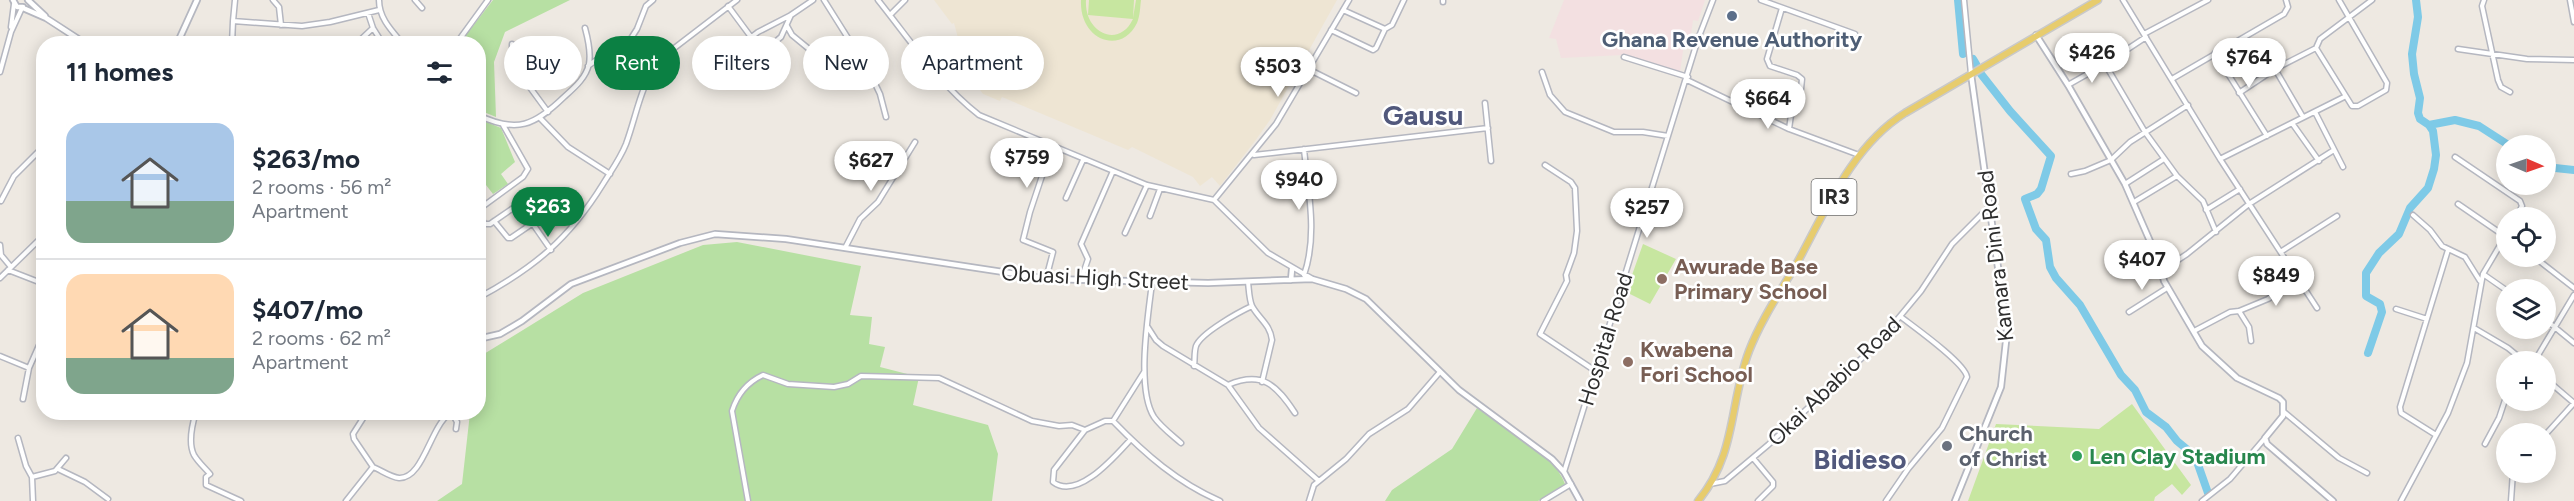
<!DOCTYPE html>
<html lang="en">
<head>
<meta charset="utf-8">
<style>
  :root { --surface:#fff; --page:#f2f2f3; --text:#1f2937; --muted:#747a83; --line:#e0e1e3; --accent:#0b8043 }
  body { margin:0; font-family:Figtree,sans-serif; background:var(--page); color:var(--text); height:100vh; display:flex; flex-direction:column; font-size:22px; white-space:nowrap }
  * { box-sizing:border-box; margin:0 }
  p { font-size:20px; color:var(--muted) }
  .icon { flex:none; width:33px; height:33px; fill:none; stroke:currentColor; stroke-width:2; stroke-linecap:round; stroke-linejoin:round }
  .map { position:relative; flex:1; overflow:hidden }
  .side { position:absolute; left:36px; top:36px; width:450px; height:384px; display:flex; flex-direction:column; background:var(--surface); border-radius:24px; box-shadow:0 3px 15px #0003 }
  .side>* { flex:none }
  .hud { position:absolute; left:504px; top:36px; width:570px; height:54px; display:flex; gap:12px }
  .needle { width:39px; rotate:92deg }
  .tools { position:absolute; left:2496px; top:135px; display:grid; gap:12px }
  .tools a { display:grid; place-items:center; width:60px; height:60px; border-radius:50%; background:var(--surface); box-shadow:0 3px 15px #0003; font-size:30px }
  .price { position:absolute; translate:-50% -51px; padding:0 14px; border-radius:21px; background:#fff; color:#222; font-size:20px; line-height:39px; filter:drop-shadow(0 2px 3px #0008) }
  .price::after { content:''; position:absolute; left:50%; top:36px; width:18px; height:14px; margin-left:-9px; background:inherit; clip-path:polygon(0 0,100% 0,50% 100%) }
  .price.on { background:var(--accent); color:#fff }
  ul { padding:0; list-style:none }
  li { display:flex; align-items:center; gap:18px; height:150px; padding:0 30px }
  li+li { border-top:2px solid var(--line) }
  li span { display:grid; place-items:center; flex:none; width:168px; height:120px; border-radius:18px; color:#555 }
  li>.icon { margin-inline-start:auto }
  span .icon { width:72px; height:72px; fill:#fffc; stroke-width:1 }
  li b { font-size:26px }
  h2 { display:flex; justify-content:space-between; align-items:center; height:72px; padding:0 30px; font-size:26px }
  .chip { padding:0 21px; border-radius:27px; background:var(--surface); box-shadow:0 3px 15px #0003; font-size:21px; line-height:54px }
  .chip.on { background:var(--accent); color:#fff }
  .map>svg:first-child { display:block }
</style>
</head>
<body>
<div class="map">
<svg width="2574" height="501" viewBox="0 0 2574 501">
  <rect width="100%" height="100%" fill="#eee9e2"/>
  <!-- education -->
  <path fill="#eee5d3" d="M934 0H1337L1270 120 1255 141 1220 186 1212 177 1200 186 1193 177 1132 147 1128 150 1002 97 1000 101 983 94 967 72 954 23 952 24Z"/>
  <!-- medical -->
  <path fill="#f3e0e1" d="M1564 0H1705L1698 21 1693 20 1690 42 1687 41 1684 44 1680 72 1623 55 1561 58 1556 39 1549 38Z"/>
  <!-- green -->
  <path fill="#b7e0a3" d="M493 0H570L505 32 494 62 496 117 479 110 478 44H459Z
    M479 119 501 128 515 162 501 174 508 184 493 194 486 185 479 192Z
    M737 242 861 266 850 315 872 317 869 344 885 347 880 367 919 377 913 405 988 425 998 454 992 501H437L462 484 470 413 478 412 479 357 583 293 703 245Z
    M1477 408C1505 428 1553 451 1565 484L1538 501H1385L1392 490 1452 449Z"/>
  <!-- pitch -->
  <path fill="#c7e6a0" d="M1081 0H1086C1084 33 1119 49 1133 19L1088 15 1089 0H1134L1133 18 1136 0H1141C1140 8 1140 16 1137 23 1121 56 1079 40 1081 0Z
    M1643 244 1676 259 1650 304 1626 292Z
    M2132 404 2191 485 2182 495 2172 484 2155 497 2154 501H1968L1996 424 2099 429Z"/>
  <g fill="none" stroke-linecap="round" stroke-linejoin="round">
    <!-- river -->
    <path stroke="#7ecae7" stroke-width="8" d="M1958 0 1963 54
      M1973 59 1976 64
      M1981 74 2010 111 2051 156 2041 189 2037 194 2025 199 2036 229 2046 240 2050 267 2056 278 2080 305 2121 375 2135 390 2146 412 2166 427 2177 441 2195 456 2208 493
      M2429 125 2455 120 2479 126 2510 146
      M2546 167 2574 170
      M2368 353 2382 312 2380 304 2366 296V273L2379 253 2399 234 2410 208 2428 188 2434 169 2436 155 2433 131 2429 125 2420 119 2418 113 2420 98 2414 74 2412 54 2418 17 2416 0"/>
    <!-- minor casing -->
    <g stroke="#b5b7c0" stroke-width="7">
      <path id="minor" d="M235 0 233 21 302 26 330 22 379 10
        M273 0 279 7 281 25
        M379 0C379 18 391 30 403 44
        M415 0 422 8
        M824 0 870 73 880 94 886 117
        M878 0C910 40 938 83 979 115L1147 185 1214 200
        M1761 0 1855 34
        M1964 0 1971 74
        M2123 0 2220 159 2317 308
        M2484 0 2482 6 2498 80 2501 87 2510 92
        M2570 0 2574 22
        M1443 2V0
        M728 6 751 37
        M1782 8 1767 59 1770 66 1797 75 1802 79 1801 89 1792 108 1789 129
        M1343 10 1385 29 1392 25 1404 0
        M368 13 373 28 383 44
        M890 15 905 0
        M787 26 792 35 809 49
        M11 27 14 4
        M1331 30 1373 50 1376 48 1385 29
        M2144 34 2208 0
        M2146 37 2105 64 2145 132 2177 176 2203 201 2216 232
        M232 44 233 21
        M356 44 373 28
        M456 44 488 0
        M512 44V63L548 112
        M768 48 781 37 791 15
        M2316 48 2352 106H2358L2386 90 2387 83 2339 0
        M2458 49 2527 59 2574 60
        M2215 53 2267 136
        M1624 57 1688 77
        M925 61 950 41
        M588 66 609 51 630 40 637 29 646 6 653 0
        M712 67 758 32 791 15 813 0
        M1308 69 1356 93
        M2275 69 2303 117
        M0 72 11 32 22 8
        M1542 72 1550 95 1565 112 1614 132H1643L1668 136
        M2172 79 2284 14 2288 7 2286 0
        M1687 80 1789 129 1859 155
        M2068 85 2105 64
        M2239 93 2275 69 2316 48 2320 39 2372 0
        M1485 103 1491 161
        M2315 112 2343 167
        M478 115C517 134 535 125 564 97 574 88 586 78 589 64 591 53 588 39 585 28
        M540 118 568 147 610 174
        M2292 123 2319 161
        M1254 155 1488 128
        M2455 157 2520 201 2522 206 2516 218
        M2220 159 2344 97
        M1545 165 1571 182 1575 188 1577 231 1574 253 1566 275 1567 281 1540 334 1594 370
        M2071 174 2085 171 2111 160 2130 142 2188 105
        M2125 184 2164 159
        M1066 198 1083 160
        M1214 200 1276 124 1349 0
        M1214 200 1268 253 1311 278
        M1 201 14 176 44 146
        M2134 202 2177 176
        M2458 204 2506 237
        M478 210 523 177 528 169 503 125
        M2206 210 2240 189
        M478 215 485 224H490L519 204 551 250
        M2413 215 2430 230 2442 246 2465 257 2480 281
        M1150 216 1160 189
        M494 221 508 238H511L533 223
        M1125 233 1147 185
        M0 245 1 255 11 267
        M845 248 860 219 878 202 915 142
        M2282 251 2337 216
        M2533 256 2574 288
        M8 270 44 284
        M2161 271 2187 254 2249 204 2334 150
        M2483 274 2506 290
        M1304 275C1318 235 1308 190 1304 149
        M0 278 44 235
        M1046 279 1053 252 1023 240 1030 212 1052 146
        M1081 280 1088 259 1081 244 1113 171
        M1248 282C1249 290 1249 299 1252 306 1259 319 1270 324 1272 340L1262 382
        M1152 283C1148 316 1136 389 1154 417 1161 427 1172 435 1181 443
        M478 298C534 268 569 239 603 184 611 171 620 159 626 144 637 114 640 86 660 59L737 0
        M2396 309 2427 319
        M2239 311 2249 327 2251 341
        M2129 312 2167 288
        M2546 320 2574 343
        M1147 326 1156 340 1163 346 1228 385 1259 428 1319 481
        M2474 328 2508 348 2525 362
        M2194 331 2230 312 2239 311 2268 299 2299 278
        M0 356 29 368
        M2534 362 2574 295
        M1194 366C1195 360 1194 352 1196 346 1201 333 1239 312 1252 306
        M2546 379 2574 403 2546 434
        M1228 385C1263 370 1277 386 1295 413
        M23 399 29 368 44 334
        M196 412C192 425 188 443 194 455 198 462 205 468 210 474L206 477V485L241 501
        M2284 412 2339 458 2367 473
        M1113 421C1145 454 1178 483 1220 501
        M1085 430 1054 470 1053 482C1078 501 1116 455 1131 439
        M2436 435 2401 413 2400 407 2448 250
        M18 438 26 466 32 477 33 501
        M2485 444 2499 418 2506 397
        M1753 458 1773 482V486L1758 501
        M373 467C381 470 390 477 399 478 423 479 430 428 449 414L453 415 457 422 456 429
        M58 469 85 482 108 499
        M1564 472 1698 39 1713 0
        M32 477 55 471 66 458
        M1710 484 1725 481 1768 445 1876 345 1921 291 1952 244 1989 207
        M346 501 373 467 354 439 353 434 367 412
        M748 501 732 411C737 395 748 382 763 375L788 384 834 387 848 384 861 376 939 378 1032 421 1059 426 1072 425 1085 430 1105 421H1113L1144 372
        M1309 501 1314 485 1319 481 1346 459 1369 434 1408 409 1439 373
        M1543 501 1571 484
        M1886 501 1908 469 1942 428 1967 377C1965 363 1914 327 1901 317
        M2202 501 2230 479 2265 438
        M2401 501 2448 413 2467 363 2483 274 2506 235
        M2511 501 2513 472"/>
    </g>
    <!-- tertiary casing -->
    <g stroke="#b5b7c0" stroke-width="8">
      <path id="tertiary" d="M13 0 17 7H23
        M28 0 45 16
        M23 8 46 18 86 44
        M2036 35 2068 85 2125 184 2160 264 2164 281 2202 346 2237 378 2279 398 2283 402V416L2265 438 2267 444 2333 501
        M177 44 197 0
        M1291 280 1292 269
        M478 339 500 334 522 321 571 284 680 243 715 234 786 239 1049 279 1208 283 1312 279 1346 289 1366 299 1459 390 1552 459 1564 472 1580 501
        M1955 501 2001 387 2007 332 1971 74"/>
    </g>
    <!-- primary casing -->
    <g stroke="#c9c9c9" stroke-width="9">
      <path id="primary" d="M1698 501C1737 454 1729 404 1749 351 1761 320 1780 292 1797 263 1826 210 1852 146 1905 113L2098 0"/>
    </g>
    <!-- minor -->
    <use href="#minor" stroke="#fff" stroke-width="4"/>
    <!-- tertiary -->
    <use href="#tertiary" stroke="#fff" stroke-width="4.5"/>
    <!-- primary -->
    <use href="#primary" stroke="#e7cc6d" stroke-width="6"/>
  </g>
  <!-- markers -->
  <circle fill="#5c6f8a" stroke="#fff" stroke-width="2" cx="1732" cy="16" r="6"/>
  <g fill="#8d6e63" stroke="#fff" stroke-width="2">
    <circle cx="1662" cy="279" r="6"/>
    <circle cx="1628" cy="362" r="6"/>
  </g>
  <circle fill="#6b7280" stroke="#fff" stroke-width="2" cx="1947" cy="446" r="6"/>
  <circle fill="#2e9e5b" stroke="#fff" stroke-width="2" cx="2077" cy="456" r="6"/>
  <g text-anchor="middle" stroke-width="5" stroke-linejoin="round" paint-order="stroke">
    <!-- shield labels -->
    <rect fill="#fff" stroke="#6d6d6d" stroke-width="1.5" x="1811.5" y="179" width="45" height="36" rx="4.5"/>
    <g font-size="21" font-weight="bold" fill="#2e2e2e">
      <text x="1834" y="204">IR3</text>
    </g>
    <!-- service labels -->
    <g font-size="22" font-weight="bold" fill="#4e5e75" stroke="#fff">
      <text x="1732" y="47">Ghana Revenue Authority</text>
    </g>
    <!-- street labels -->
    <g font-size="22" fill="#2e2e2e" stroke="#fff">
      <text transform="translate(1995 256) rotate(-97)" y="8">Kamara Dini Road</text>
      <text transform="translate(1095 277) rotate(3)" y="8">Obuasi High Street</text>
      <text transform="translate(1605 339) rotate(-73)" y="8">Hospital Road</text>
      <text transform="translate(1834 381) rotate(-44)" y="8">Okai Ababio Road</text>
    </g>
    <!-- education labels -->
    <g font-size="22" font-weight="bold" fill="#785e54" stroke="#fff" text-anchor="start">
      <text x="1674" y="274">Awurade Base<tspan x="1674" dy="25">Primary School</tspan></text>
      <text x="1640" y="357">Kwabena<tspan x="1640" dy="25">Fori School</tspan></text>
    </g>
    <!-- worship labels -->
    <g font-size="22" font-weight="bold" fill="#5b616d" stroke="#fff" text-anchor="start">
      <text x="1959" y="441">Church<tspan x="1959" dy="25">of Christ</tspan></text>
    </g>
    <!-- leisure labels -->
    <g font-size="22" font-weight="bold" fill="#27864d" stroke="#fff" text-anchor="start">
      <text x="2089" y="464">Len Clay Stadium</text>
    </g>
    <!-- district labels -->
    <g font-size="28" font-weight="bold" fill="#51587c" stroke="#fff">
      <text x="1423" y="125">Gausu</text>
      <text x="1860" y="469">Bidieso</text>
    </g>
  </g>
</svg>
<div class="tools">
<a><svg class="needle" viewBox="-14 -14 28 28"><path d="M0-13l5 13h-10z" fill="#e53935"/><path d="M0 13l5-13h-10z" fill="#747a83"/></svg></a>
<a><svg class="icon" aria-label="locate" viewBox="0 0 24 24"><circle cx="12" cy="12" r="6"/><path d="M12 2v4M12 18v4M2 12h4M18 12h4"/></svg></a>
<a><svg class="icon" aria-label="layers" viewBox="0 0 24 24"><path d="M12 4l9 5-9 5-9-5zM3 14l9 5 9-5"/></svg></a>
<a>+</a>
<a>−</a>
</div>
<b class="price" style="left:2092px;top:84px">$426</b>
<b class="price" style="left:2249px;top:89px">$764</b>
<b class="price" style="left:1278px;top:98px">$503</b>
<b class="price" style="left:1768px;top:130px">$664</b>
<b class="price" style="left:1027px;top:189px">$759</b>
<b class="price" style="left:871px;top:192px">$627</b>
<b class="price" style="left:1299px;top:211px">$940</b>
<b class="price on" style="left:548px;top:238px">$263</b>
<b class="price" style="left:1647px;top:239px">$257</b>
<b class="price" style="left:2142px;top:291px">$407</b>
<b class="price" style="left:2276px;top:307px">$849</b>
<div class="hud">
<a class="chip">Buy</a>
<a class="chip on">Rent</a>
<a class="chip">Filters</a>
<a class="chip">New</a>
<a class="chip">Apartment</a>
</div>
<section class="side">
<h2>11 homes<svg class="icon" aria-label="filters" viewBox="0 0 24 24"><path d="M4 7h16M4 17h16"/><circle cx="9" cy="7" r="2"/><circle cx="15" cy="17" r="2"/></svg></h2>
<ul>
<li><span style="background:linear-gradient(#a9c7e8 65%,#7fa58c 0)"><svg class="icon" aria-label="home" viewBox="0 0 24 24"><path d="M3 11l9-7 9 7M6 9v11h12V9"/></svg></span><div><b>$263/mo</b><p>2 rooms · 56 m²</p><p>Apartment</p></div></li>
<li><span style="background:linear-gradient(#ffd9b3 70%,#7fa58c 0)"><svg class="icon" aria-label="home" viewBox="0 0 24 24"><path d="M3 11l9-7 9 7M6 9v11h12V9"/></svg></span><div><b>$407/mo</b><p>2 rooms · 62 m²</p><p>Apartment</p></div></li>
</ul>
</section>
</div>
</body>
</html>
